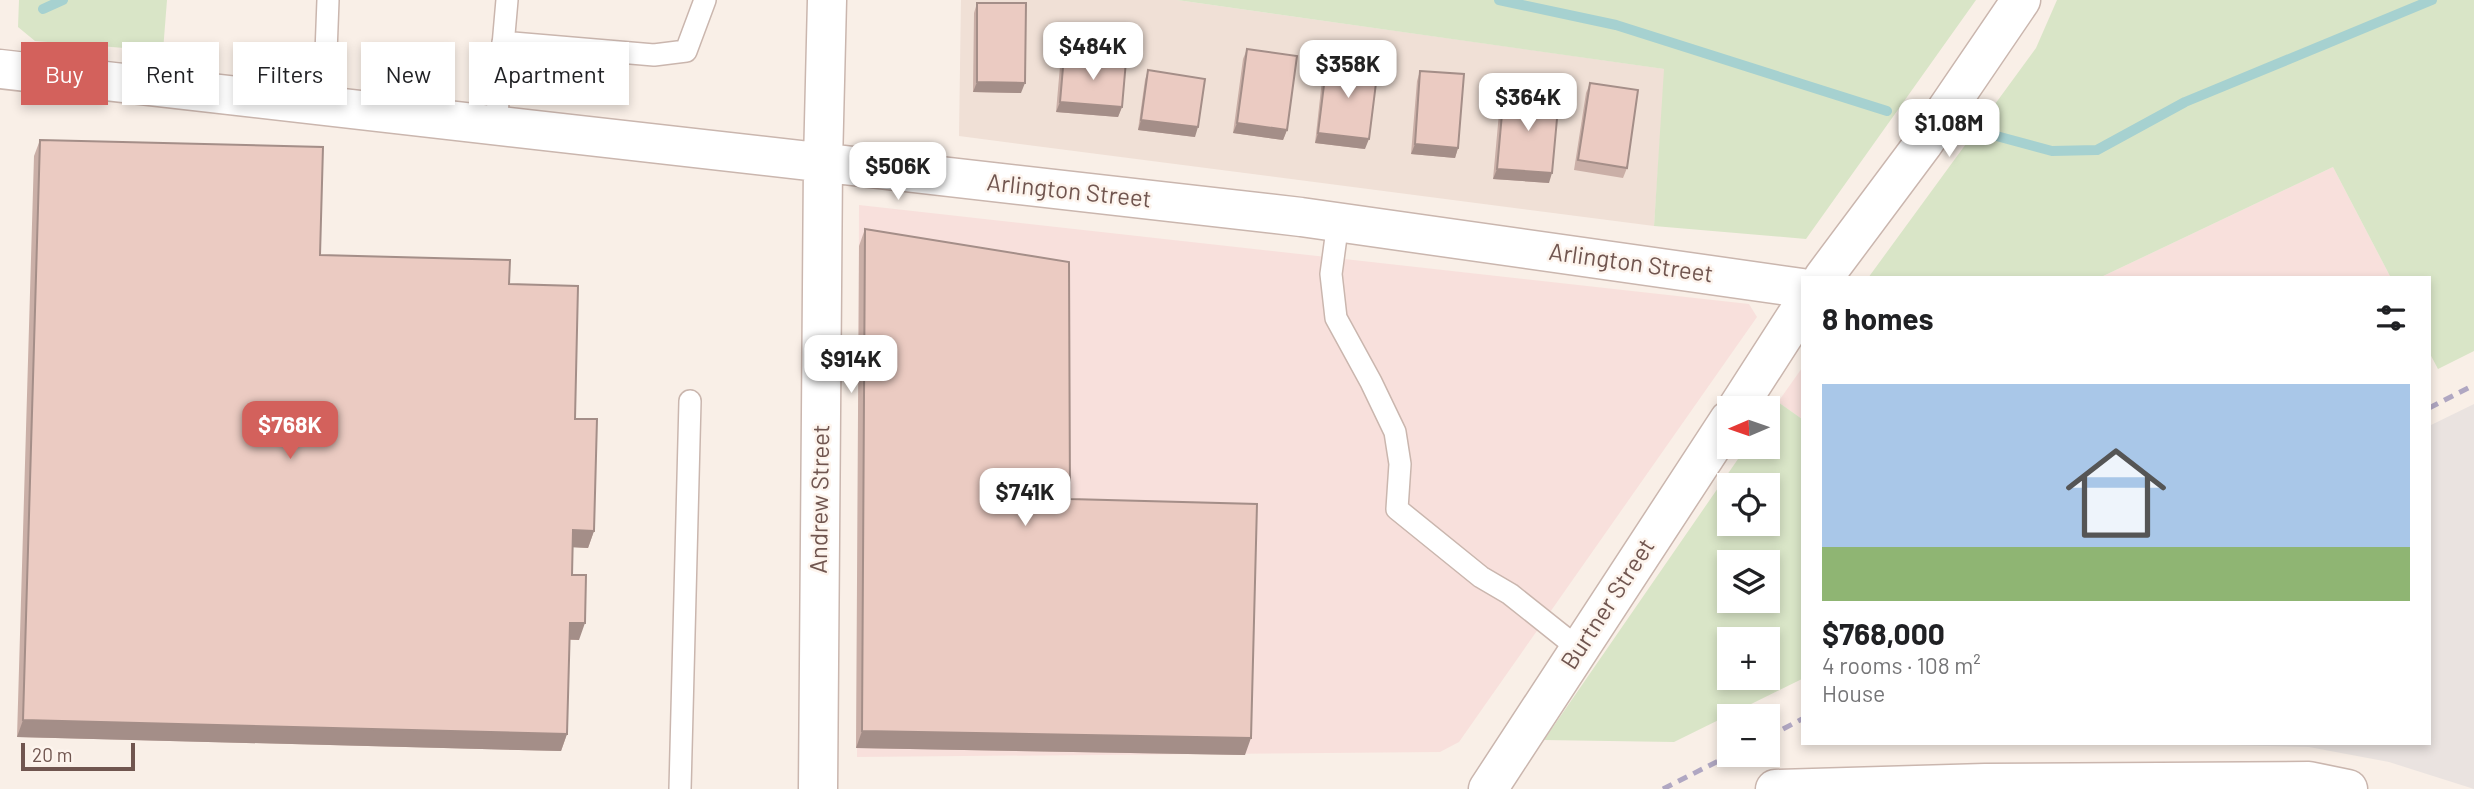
<!DOCTYPE html>
<html lang="en">
<head>
<meta charset="utf-8">
<style>
  :root { --surface:#fff; --page:#f2f2f2; --text:#202124; --muted:#757577; --line:#e0e0e0; --accent:#d3615c }
  body { margin:0; font-family:Barlow,sans-serif; background:var(--page); color:var(--text); height:100vh; display:flex; flex-direction:column; font-size:26px; white-space:nowrap }
  * { box-sizing:border-box; margin:0 }
  p { font-size:23px; color:var(--muted) }
  .icon { flex:none; width:38px; height:38px; fill:none; stroke:currentColor; stroke-width:2; stroke-linecap:round; stroke-linejoin:round }
  .map { position:relative; flex:1; overflow:hidden }
  .details { position:absolute; left:1801px; top:276px; width:630px; height:469px; display:flex; flex-direction:column; background:var(--surface); border-radius:0px; box-shadow:0 4px 10px #0003 }
  .details>* { flex:none }
  .hud { position:absolute; left:21px; top:42px; width:665px; height:63px; display:flex; gap:14px }
  .needle { width:46px; rotate:268deg }
  .buttons { position:absolute; left:1717px; top:396px; display:grid; gap:14px }
  .buttons a { display:grid; place-items:center; width:63px; height:63px; border-radius:0px; background:var(--surface); box-shadow:0 4px 10px #0003; font-size:35px }
  .scale { position:absolute; left:21px; bottom:18px; width:114px; box-sizing:border-box; padding-left:7px; border:4px solid #70554f; border-top:0; font-size:19px; line-height:24px; white-space:nowrap; color:#70554f; -webkit-text-stroke:5px #fdf4ed; paint-order:stroke }
  .price { position:absolute; translate:-50% -60px; padding:0 16px; border-radius:14px; background:#fff; color:#222; font-size:23px; line-height:46px; filter:drop-shadow(0 2px 4px #0008) }
  .price::after { content:''; position:absolute; left:50%; top:42px; width:21px; height:16px; margin-left:-10px; background:inherit; clip-path:polygon(0 0,100% 0,50% 100%) }
  .price.current { background:var(--accent); color:#fff }
  ul { padding:0; list-style:none }
  li { display:grid; align-content:center; gap:14px; height:371px; padding:0 21px }
  li+li { border-top:2px solid var(--line) }
  li span { display:grid; place-items:center; height:217px; border-radius:0px; color:#555 }
  li>.icon { margin-inline-start:auto }
  span .icon { width:126px; height:126px; fill:#fffc; stroke-width:1 }
  li b { font-size:30px }
  h2 { display:flex; justify-content:space-between; align-items:center; height:84px; padding:0 21px; font-size:30px }
  .chip { padding:0 24px; border-radius:0px; background:var(--surface); box-shadow:0 4px 10px #0003; font-size:24px; line-height:63px }
  .chip.current { background:var(--accent); color:#fff }
  .map>svg:first-child { display:block }
</style>
</head>
<body>
<div class="map">
<svg width="2474" height="789" viewBox="0 0 2474 789">
  <rect width="100%" height="100%" fill="#f9efe7"/>
  <!-- residential -->
  <path fill="#f0e0d6" d="M961 0H1177L1665 69 1654 226 959 136Z"/>
  <!-- commercial -->
  <path fill="#f8e0dc" d="M2333 167 2391 278H2099Z
    M859 205 1749 304 1757 317 1459 742 1440 752 857 757Z
    M1802 368V419L1778 402Z"/>
  <!-- industrial -->
  <path fill="#eae3e0" d="M2474 404V789L2389 762 2309 747 2184 744H2429V426Z"/>
  <!-- green -->
  <path fill="#d9e5c7" fill-rule="evenodd" d="M19 0H167L163 51 35 41 18 27Z
    M1177 0H1976L1806 239 1654 226 1664 69Z
    M2057 0H2474V351L2438 369 2429 352V278H2391L2333 167 2099 278H1868L2036 48Z
    M1778 402 1802 419V679L1674 742 1544 740 1747 446H1768V417ZM1729 485H1768V523H1729ZM1729 562H1768V600H1729ZM1729 639H1768V677H1729Z"/>
  <g fill="none" stroke-linecap="round" stroke-linejoin="round">
    <!-- stream -->
    <path stroke="#a6d1d0" stroke-width="10" d="M1499 0 1616 25 1887 111
      M43 9 63 0
      M1989 134 2052 151 2097 150 2185 102 2432 0"/>
    <!-- service casing -->
    <g stroke="#cab6ae" stroke-width="24">
      <path id="service" d="M503 42 654 55 686 51 705 0
        M324 106 328 0
        M496 125 507 0
        M1338 222 1331 274 1336 318 1371 382 1395 432 1400 464 1397 509 1481 577 1510 594 1579 649
        M680 789 690 401"/>
    </g>
    <!-- minor casing -->
    <g stroke="#cab6ae" stroke-width="41">
      <path id="minor" d="M0 69 1301 217 1802 288
        M1823 278 1923 144 2021 0
        M1737 408 1802 307
        M818 789 823 163 827 0
        M1488 789 1729 420"/>
    </g>
    <!-- tertiary casing -->
    <g stroke="#cab6ae" stroke-width="41">
      <path id="tertiary" d="M1775 789 1985 783 2309 781 2348 789"/>
    </g>
    <!-- service -->
    <use href="#service" stroke="#fff" stroke-width="21"/>
    <!-- minor -->
    <use href="#minor" stroke="#fff" stroke-width="38"/>
    <!-- tertiary -->
    <use href="#tertiary" stroke="#fff" stroke-width="38"/>
    <!-- rail -->
    <path stroke="#b0a7c2" stroke-width="5" stroke-dasharray="10 7" stroke-linecap="butt" d="M2429 408 2474 385
      M1768 737 1802 719
      M1663 789 1732 754"/>
  </g>
  <!-- wall -->
  <path fill="#caafa7" d="M977 3 1021 93 973 92 974 13Z
    M1247 49 1287 130 1283 140 1233 133 1243 59Z
    M1064 56 1122 107 1118 117 1056 112 1060 66Z
    M1327 61 1365 149 1315 143 1323 71Z
    M1148 70 1195 137 1138 130 1145 80Z
    M1420 71 1458 148 1455 158 1411 154 1417 81Z
    M1590 83 1627 168 1623 178 1574 170 1586 93Z
    M1504 92 1549 183 1493 179 1500 102Z
    M40 140 320 255 509 284 575 419 594 531 588 548 573 547 572 575 579 640H569L567 734 561 751 17 737 34 156Z
    M865 229 1245 755 856 748 859 246Z"/>
  <!-- shaded-wall -->
  <path fill="#a48e88" d="M977 82 1025 83 1021 93 973 92Z
    M1060 102 1122 107 1118 117 1056 112Z
    M1141 120 1198 127 1195 137 1138 130Z
    M1237 123 1287 130 1283 140 1233 133Z
    M1318 133 1369 139 1365 149 1315 143Z
    M1415 144 1458 148 1455 158 1411 154Z
    M1497 169 1552 173 1549 183 1493 179Z
    M573 530 594 531 588 548 567 547Z
    M570 623H585L579 640 564 639Z
    M23 720 567 734 561 751 17 737Z
    M862 731 1251 738 1245 755 856 748Z"/>
  <!-- building -->
  <path fill="#ebcbc2" stroke="#a48e88" stroke-width="2" d="M977 3H1026L1025 83 977 82Z
    M1247 49 1297 56 1287 130 1237 123Z
    M1064 56 1126 61 1122 107 1060 102Z
    M1327 61 1378 67 1369 139 1318 133Z
    M1148 70 1205 79 1198 127 1141 120Z
    M1420 71 1464 74 1458 148 1415 144Z
    M1590 83 1638 90 1627 168 1578 160Z
    M1504 92 1559 97 1552 173 1497 169Z
    M40 140 323 147 320 255 510 260 509 284 578 286 575 419H597L594 531 573 530 572 575H586L585 623H570L567 734 23 720Z
    M865 229 1069 262 1070 499 1257 504 1251 738 862 731Z"/>
  <g text-anchor="middle" stroke-width="5" stroke-linejoin="round" paint-order="stroke">
    <!-- street labels -->
    <g font-size="24" fill="#70554f" stroke="#fdf4ed">
      <text transform="translate(1069 191) rotate(6)" y="8">Arlington Street</text>
      <text transform="translate(1631 263) rotate(8)" y="8">Arlington Street</text>
      <text transform="translate(820 499) rotate(-89)" y="8">Andrew Street</text>
      <text transform="translate(1608 604) rotate(-57)" y="8">Burtner Street</text>
    </g>
  </g>
</svg>
<div class="buttons">
<a><svg class="needle" viewBox="-14 -14 28 28"><path d="M0-13l5 13h-10z" fill="#e53935"/><path d="M0 13l5-13h-10z" fill="#757577"/></svg></a>
<a><svg class="icon" aria-label="locate" viewBox="0 0 24 24"><circle cx="12" cy="12" r="6"/><path d="M12 2v4M12 18v4M2 12h4M18 12h4"/></svg></a>
<a><svg class="icon" aria-label="layers" viewBox="0 0 24 24"><path d="M12 4l9 5-9 5-9-5zM3 14l9 5 9-5"/></svg></a>
<a>+</a>
<a>−</a>
</div>
<div class="scale">20 m</div>
<b class="price" style="left:1093px;top:82px">$484K</b>
<b class="price" style="left:1348px;top:100px">$358K</b>
<b class="price" style="left:1528px;top:133px">$364K</b>
<b class="price" style="left:1949px;top:159px">$1.08M</b>
<b class="price" style="left:898px;top:202px">$506K</b>
<b class="price" style="left:851px;top:395px">$914K</b>
<b class="price current" style="left:290px;top:461px">$768K</b>
<b class="price" style="left:1025px;top:528px">$741K</b>
<div class="hud">
<a class="chip current">Buy</a>
<a class="chip">Rent</a>
<a class="chip">Filters</a>
<a class="chip">New</a>
<a class="chip">Apartment</a>
</div>
<section class="details">
<h2>8 homes<svg class="icon" aria-label="filters" viewBox="0 0 24 24"><path d="M4 7h16M4 17h16"/><circle cx="9" cy="7" r="2"/><circle cx="15" cy="17" r="2"/></svg></h2>
<ul>
<li><span style="background:linear-gradient(#a9c7e8 75%,#8fb573 0)"><svg class="icon" aria-label="home" viewBox="0 0 24 24"><path d="M3 11l9-7 9 7M6 9v11h12V9"/></svg></span><div><b>$768,000</b><p>4 rooms · 108 m²</p><p>House</p></div></li>
</ul>
</section>
</div>
</body>
</html>
